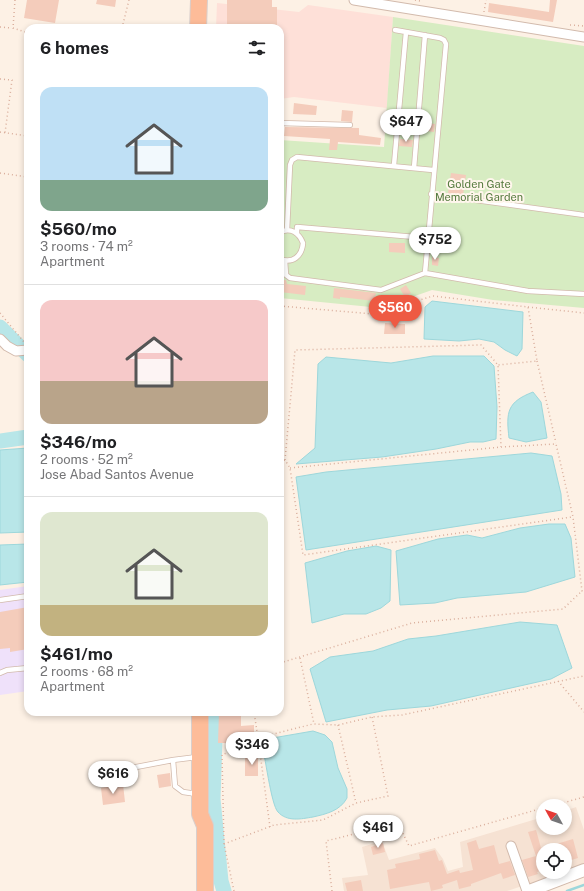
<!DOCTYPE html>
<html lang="en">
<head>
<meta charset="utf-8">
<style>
  :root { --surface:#fff; --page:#f2f2f2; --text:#202124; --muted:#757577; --line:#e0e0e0; --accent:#ee5a43 }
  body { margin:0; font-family:"Public Sans",sans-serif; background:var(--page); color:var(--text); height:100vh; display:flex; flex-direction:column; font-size:15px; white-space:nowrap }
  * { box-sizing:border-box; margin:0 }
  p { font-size:13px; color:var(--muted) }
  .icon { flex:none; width:22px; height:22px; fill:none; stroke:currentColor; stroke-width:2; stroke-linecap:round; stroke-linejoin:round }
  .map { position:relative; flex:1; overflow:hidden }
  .details { position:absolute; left:24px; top:24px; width:260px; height:692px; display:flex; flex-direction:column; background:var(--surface); border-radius:12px; box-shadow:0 2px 6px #0003 }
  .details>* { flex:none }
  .needle { width:26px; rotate:310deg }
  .controls { position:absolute; left:536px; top:799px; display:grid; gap:8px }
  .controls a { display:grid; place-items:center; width:36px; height:36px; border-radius:50%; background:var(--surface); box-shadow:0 2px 6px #0003; font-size:20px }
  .price { position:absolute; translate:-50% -34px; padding:0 9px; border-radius:14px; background:#fff; color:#222; font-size:13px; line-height:26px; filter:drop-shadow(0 1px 2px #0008) }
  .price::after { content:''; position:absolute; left:50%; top:24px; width:12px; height:9px; margin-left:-6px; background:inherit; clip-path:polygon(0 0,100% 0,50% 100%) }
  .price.active { background:var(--accent); color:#fff }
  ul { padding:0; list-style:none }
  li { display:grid; align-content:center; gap:8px; height:212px; padding:0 16px }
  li+li { border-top:1px solid var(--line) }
  li span { display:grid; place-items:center; height:124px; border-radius:12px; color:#555 }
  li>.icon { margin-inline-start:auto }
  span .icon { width:72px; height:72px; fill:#fffc; stroke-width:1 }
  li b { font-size:17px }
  h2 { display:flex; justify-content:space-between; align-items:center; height:48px; padding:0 16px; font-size:17px }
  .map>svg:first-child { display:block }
</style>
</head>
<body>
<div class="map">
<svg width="584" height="891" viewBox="0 0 584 891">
  <rect width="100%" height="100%" fill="#fdf1e5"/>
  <!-- residential -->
  <path fill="#f6e2d3" d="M576 807 584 830V865L565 872V850H543V872H564L507 891H344L342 878 368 875 362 847 382 841 389 860 435 848 443 859 448 871 463 867 460 842 543 817V828H565V811Z"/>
  <!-- commercial -->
  <path fill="#fee0d8" d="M217 3 299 12 308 5 393 17 387 108 294 97 280 99V28H216Z"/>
  <!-- education -->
  <path fill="#efe1fa" d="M28 586V691L0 695V590Z"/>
  <!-- green -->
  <path fill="#d7ecc2" d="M393 17 584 46V308L493 300 432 290 381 308 280 298V140L384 147Z"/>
  <!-- water -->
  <path fill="#b8e6e8" stroke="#9dd7db" d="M432 301 523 312 522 349 517 356 505 350 494 342 479 339 459 341 424 339 425 307Z
    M433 356H484L494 366 497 407 496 439 483 442H470L436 449 382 457 296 464 315 448 318 364 326 357 391 363Z
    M533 392 541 402 547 438 526 442 509 438C506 412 507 402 533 392Z
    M28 448V532L0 533V450Z
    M531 453 552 456 561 494 562 510 306 550 296 477 326 472Z
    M549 524H565L571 538 575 577 526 592 457 598 435 603 400 605 396 551 438 539 467 535 482 538 520 528Z
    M28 544V582L0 585V545Z
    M376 546 391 550 390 601 381 608 366 614H344L312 623 305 563 347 551Z
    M520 622 557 625 572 668 551 679 431 706 387 710 326 722 310 669 330 657 373 651 408 639 436 636Z
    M313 731 325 735 332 742 338 768 347 789V798C340 811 326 814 313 817 301 819 287 822 278 812 271 805 265 754 261 740Z"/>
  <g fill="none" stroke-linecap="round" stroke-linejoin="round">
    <!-- stream -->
    <path stroke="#9dd7db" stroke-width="2.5" d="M567 891 584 885"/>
    <!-- river -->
    <path stroke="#b8e6e8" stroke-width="15" d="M0 327 28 355
      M0 441 28 437
      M216 712 213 799 221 881 224 891"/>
  </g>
  <!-- building -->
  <path fill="#f4ccbb" d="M27 0H59L55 23 24 18Z
    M97 0H116L115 7 96 4Z
    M227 0H272V7H277V28H227Z
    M550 0H557L553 22 488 12 489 3 549 12Z
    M294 103 317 106 316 115 293 114Z
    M342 110 353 111 352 122 341 121Z
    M427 123 435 124 434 132 427 131Z
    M285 127 359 128V135L381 138 380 145 338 142 337 150H329L330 139 284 136Z
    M400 139 413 140 412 147 399 146Z
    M451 173 466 175 463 195 448 193Z
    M389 243H405V253L389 252Z
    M432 257 439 258 438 266 432 265Z
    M280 280H286L287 284 306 286 305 295 280 292Z
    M406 285 411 293 405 297 400 289Z
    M334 288 376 293 374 301 340 297V299L333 298Z
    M385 323 405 324V334H384Z
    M28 607V649L10 652V648L0 649V612Z
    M219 712H241V726L254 725V736H239V739H229V743H218Z
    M245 755H258V776H245Z
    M170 773 171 786 159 788 157 775Z
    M123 784 125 802 103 805 101 788Z
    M536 830 541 848 543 847V870L537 872 538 874 528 877 522 860 536 856 528 832Z
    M573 839 578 858 565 862V850H544L543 848Z
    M476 840 479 849 494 845 499 864 510 861 515 875 503 879 501 873 471 884V886L459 889 457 880 442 885 443 888 431 891 429 882 390 889 387 870 396 868 395 864 420 859 419 854 435 850 439 861 442 860 447 874 459 870 460 873 473 870 467 843Z
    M383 843 385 852 373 855 371 847Z
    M361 880 363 891H347L345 883Z"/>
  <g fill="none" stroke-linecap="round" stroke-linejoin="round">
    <!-- service casing -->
    <g stroke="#d2baac" stroke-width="6">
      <path id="service" d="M395 30 440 38 444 40 446 44 425 273
        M280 123 350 125
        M394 165 406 32
        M414 168 425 35
        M431 194 584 215
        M287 230 290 165 292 160 297 157 433 170
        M280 232C291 227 299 233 303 243 302 256 293 264 280 259
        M297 233V227L427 238
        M285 261 286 275 290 278 381 290 425 273 528 291 584 294
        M0 600 28 596
        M0 673 7 670 28 668
        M115 771 173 760
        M197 794 183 792 175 786 173 760 197 757"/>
    </g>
    <!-- minor casing -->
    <g stroke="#d2baac" stroke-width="11">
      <path id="minor" d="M354 0 584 37
        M0 339 7 346 16 351 28 350
        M511 846 527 891"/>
    </g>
    <!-- tertiary casing -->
    <g stroke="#d2baac" stroke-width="14">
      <path id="tertiary" d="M529 891 584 870"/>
    </g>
    <!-- trunk casing -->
    <g stroke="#d9cfcc" stroke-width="18">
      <path id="trunk" d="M198 28 199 0
        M200 712V814L205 826V891"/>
    </g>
    <!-- path -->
    <path stroke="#daaf9d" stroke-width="1.5" stroke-dasharray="1 3" stroke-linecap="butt" d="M15 0 13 28 28 33
      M415 0 420 1
      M484 12 486 0
      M570 25 584 26
      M0 27 12 28
      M122 28 129 0
      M0 79 12 80 5 133
      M0 132 28 136
      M0 173 28 177
      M280 306 373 314 433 296 528 307 537 361 498 365
      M528 307 584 313
      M0 313 24 342
      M537 361 556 443
      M285 460 295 350 481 345 498 365 501 447
      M280 461 285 460 290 468 303 555 572 517
      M290 468 501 447 556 444 573 517 582 591H584
      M300 658 314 724 338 725 372 717 402 715 584 676
      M280 663 412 623 563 609 582 591
      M558 681 584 712
      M338 725 356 803
      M552 806 584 797
      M270 827 258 738 313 724
      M224 844 274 825 323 820 356 803 388 796 372 717
      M234 891 224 844 222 755 258 738 254 712
      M332 891 326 841 398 823 409 846 543 808"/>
    <!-- service -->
    <use href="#service" stroke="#fff" stroke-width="4.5"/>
    <!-- minor -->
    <use href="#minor" stroke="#fff" stroke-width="9"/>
    <!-- tertiary -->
    <use href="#tertiary" stroke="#fff" stroke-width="12"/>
    <!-- trunk -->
    <use href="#trunk" stroke="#fdbc99" stroke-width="16"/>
  </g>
  <g text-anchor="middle" stroke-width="4" stroke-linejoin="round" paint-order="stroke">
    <!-- park labels -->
    <g font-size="11" fill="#54793d" stroke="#fff6ec">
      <text x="479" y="188">Golden Gate<tspan x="479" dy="13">Memorial Garden</tspan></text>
    </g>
  </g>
</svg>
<div class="controls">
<a><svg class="needle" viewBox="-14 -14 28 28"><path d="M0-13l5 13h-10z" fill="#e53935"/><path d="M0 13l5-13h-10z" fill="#757577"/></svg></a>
<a><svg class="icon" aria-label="locate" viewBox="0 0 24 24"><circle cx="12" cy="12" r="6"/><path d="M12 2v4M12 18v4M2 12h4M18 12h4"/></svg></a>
</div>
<b class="price" style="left:406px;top:143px">$647</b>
<b class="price" style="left:435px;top:261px">$752</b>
<b class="price active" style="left:395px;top:329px">$560</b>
<b class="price" style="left:252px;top:766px">$346</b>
<b class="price" style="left:113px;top:795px">$616</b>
<b class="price" style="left:378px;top:849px">$461</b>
<section class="details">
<h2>6 homes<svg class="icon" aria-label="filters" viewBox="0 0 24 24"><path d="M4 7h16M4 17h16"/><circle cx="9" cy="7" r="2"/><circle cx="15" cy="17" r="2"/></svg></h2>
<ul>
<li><span style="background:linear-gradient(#bfe0f5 75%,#7fa58c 0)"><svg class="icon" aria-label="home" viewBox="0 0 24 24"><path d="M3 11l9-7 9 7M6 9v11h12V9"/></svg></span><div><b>$560/mo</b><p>3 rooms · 74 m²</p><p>Apartment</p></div></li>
<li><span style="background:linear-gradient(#f6c9c9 65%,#b9a48a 0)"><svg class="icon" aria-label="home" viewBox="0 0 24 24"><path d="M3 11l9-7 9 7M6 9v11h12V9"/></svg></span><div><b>$346/mo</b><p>2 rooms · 52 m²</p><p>Jose Abad Santos Avenue</p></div></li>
<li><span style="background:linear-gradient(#dfe7d0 75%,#c2b280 0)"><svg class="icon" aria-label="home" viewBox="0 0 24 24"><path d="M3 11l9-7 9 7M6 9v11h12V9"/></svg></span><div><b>$461/mo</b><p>2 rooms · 68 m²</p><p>Apartment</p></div></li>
</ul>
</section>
</div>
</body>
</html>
